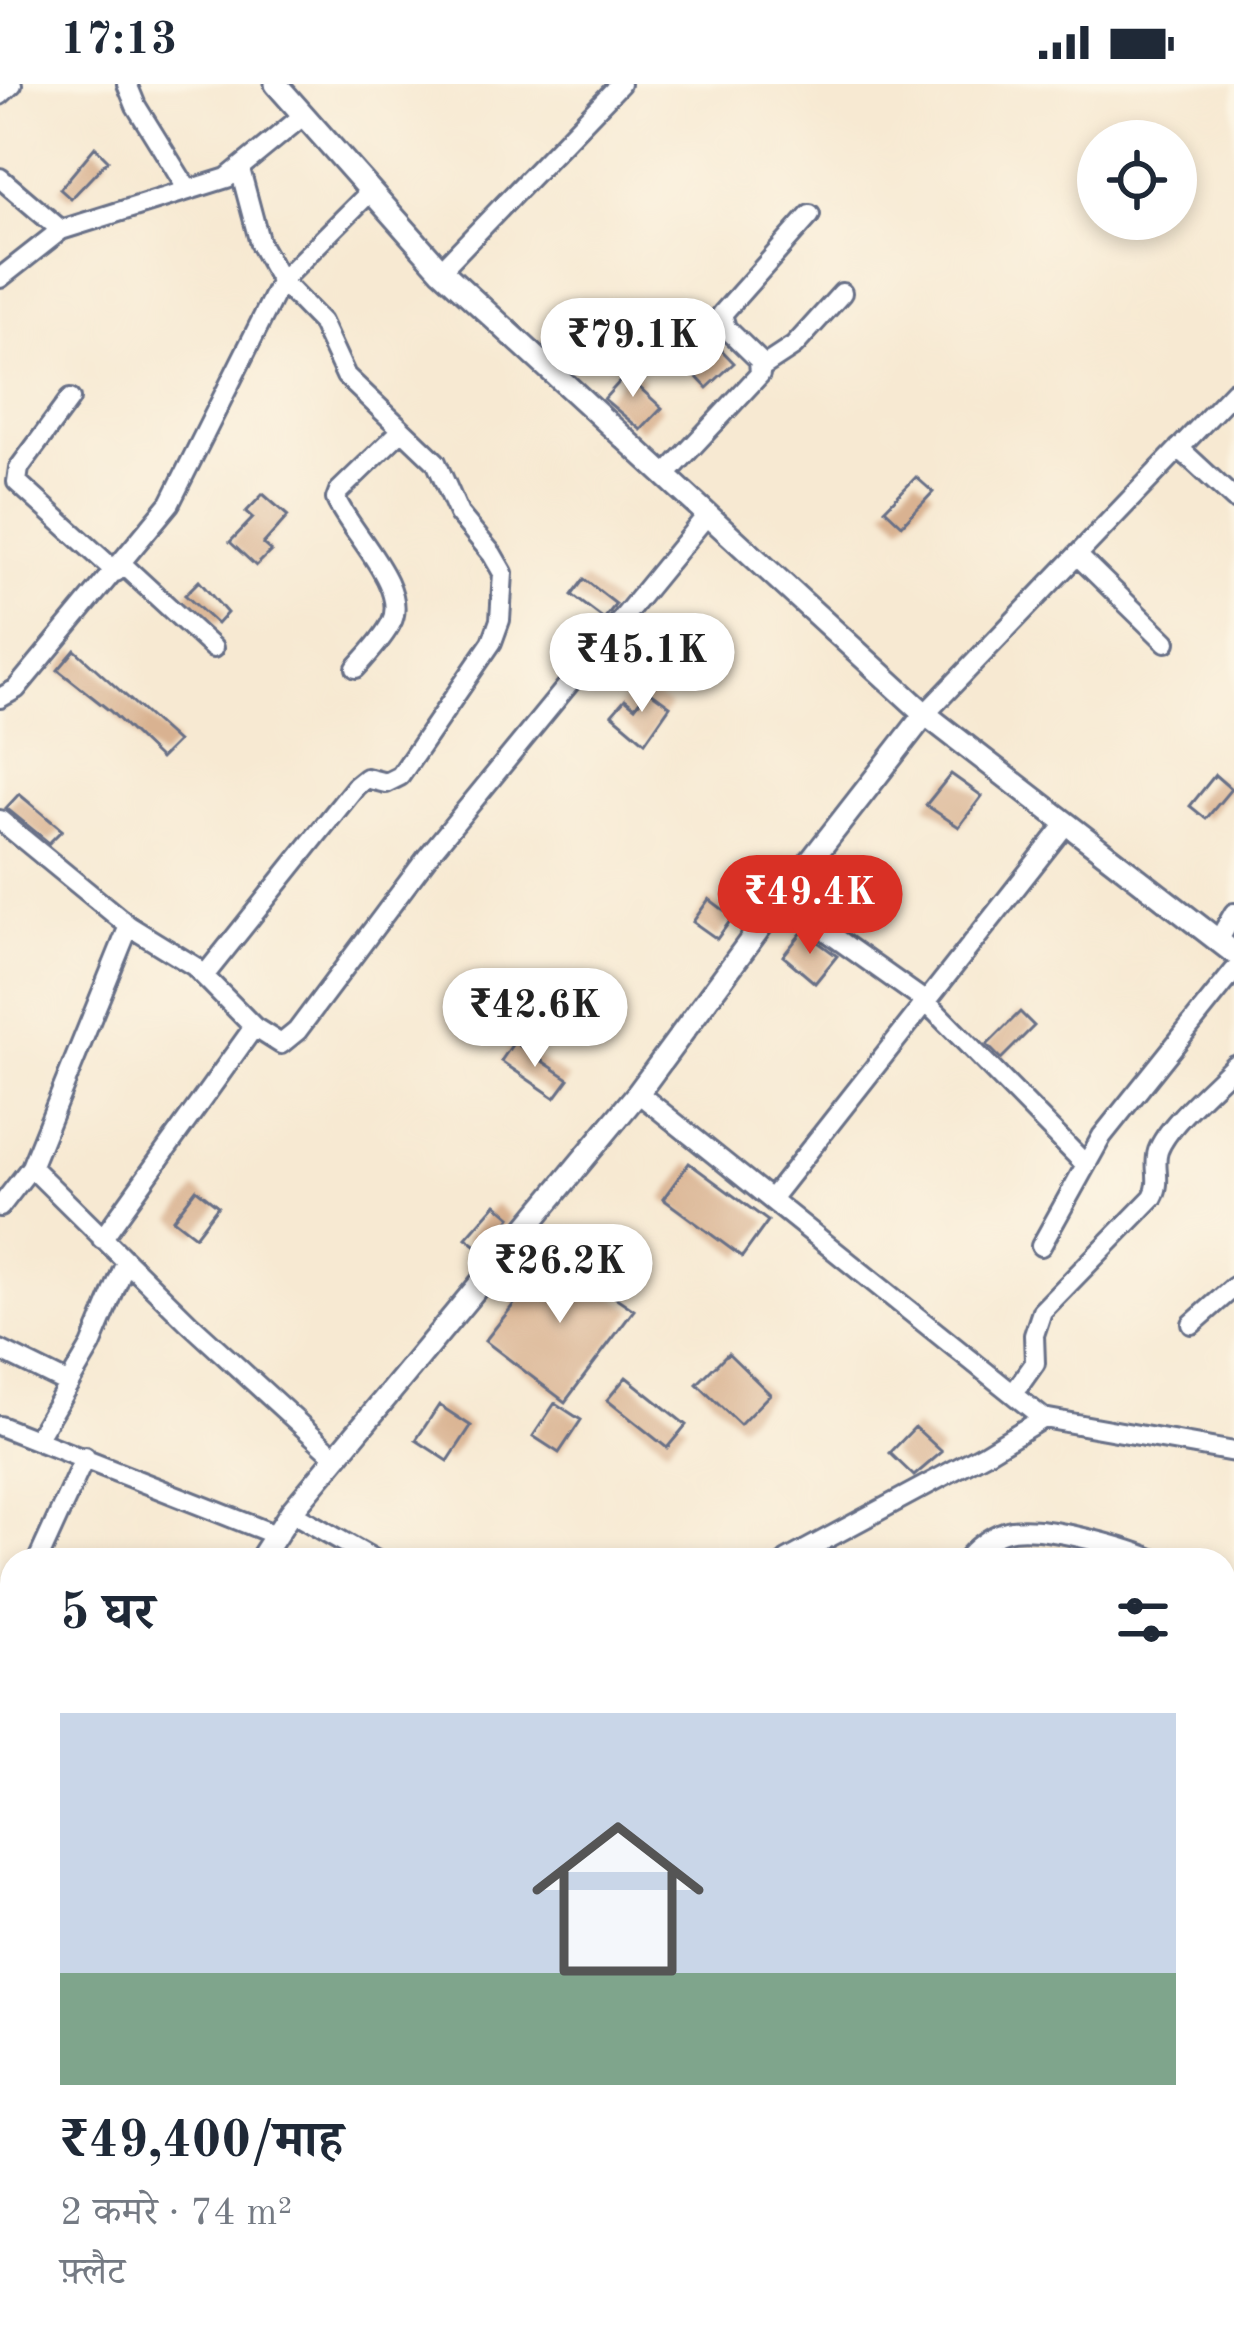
<!DOCTYPE html>
<html lang="hi">
<head>
<meta charset="utf-8">
<style>
  :root { --surface:#fff; --page:#f2f2f3; --text:#1f2937; --muted:#747a83; --line:#e0e1e3; --accent:#d93025 }
  body { margin:0; font-family:"Old Standard TT","Noto Serif Devanagari",serif; background:var(--page); color:var(--text); height:100vh; display:flex; flex-direction:column; font-size:45px; white-space:nowrap }
  * { box-sizing:border-box; margin:0 }
  p { font-size:39px; color:var(--muted) }
  .icon { flex:none; width:66px; height:66px; fill:none; stroke:currentColor; stroke-width:2; stroke-linecap:round; stroke-linejoin:round }
  .map { position:relative; flex:1; overflow:hidden }
  .sheet { position:absolute; left:0px; top:1464px; width:1236px; height:804px; display:flex; flex-direction:column; background:var(--surface); border-radius:36px 36px 0 0; box-shadow:0 6px 18px #0003 }
  .sheet>* { flex:none }
  .controls { position:absolute; left:1077px; top:36px; display:grid; gap:24px }
  .controls a { display:grid; place-items:center; width:120px; height:120px; border-radius:50%; background:var(--surface); box-shadow:0 6px 18px #0003; font-size:60px }
  .price { position:absolute; translate:-50% -102px; padding:0 27px; border-radius:42px; background:#fff; color:#222; font-size:39px; line-height:78px; filter:drop-shadow(0 3px 6px #0008) }
  .price::after { content:''; position:absolute; left:50%; top:72px; width:36px; height:27px; margin-left:-18px; background:inherit; clip-path:polygon(0 0,100% 0,50% 100%) }
  .price.on { background:var(--accent); color:#fff }
  ul { padding:0; list-style:none }
  li { display:grid; align-content:center; gap:24px; height:636px; padding:0 60px }
  li+li { border-top:3px solid var(--line) }
  li span { display:grid; place-items:center; height:372px; border-radius:0px; color:#555 }
  li>.icon { margin-inline-start:auto }
  span .icon { width:216px; height:216px; fill:#fffc; stroke-width:1 }
  li b { font-size:51px }
  h2 { display:flex; justify-content:space-between; align-items:center; height:144px; padding:0 60px; font-size:51px }
  .status { display:flex; justify-content:space-between; align-items:center; height:84px; padding:0 60px; background:var(--surface); direction:ltr }
  .status svg { height:33px; fill:currentColor }
  .map>svg:first-child { display:block }
</style>
</head>
<body>
<div class="status"><b>17:13</b><svg viewBox="0 0 49 12"><path d="M0 12V9h3v3zM5 12V6h3v6zM10 12V3h3v9zM15 12V0h3v12zM26 1h20v11H26zM47 4h2v5h-2z"/></svg></div>
<div class="map">
<svg width="1234" height="2268" viewBox="0 0 1234 2268">
  <rect width="100%" height="100%" fill="#fcf5e5"/>
  <filter id="ink" filterUnits="userSpaceOnUse"><feTurbulence type="fractalNoise" baseFrequency=".00833" numOctaves="2"/><feDisplacementMap in="SourceGraphic" scale="24" xChannelSelector="R" yChannelSelector="G"/><feConvolveMatrix kernelMatrix="1 2 1 2 8 2 1 2 1" color-interpolation-filters="sRGB"/></filter>
  <filter id="wash" filterUnits="userSpaceOnUse"><feTurbulence type="fractalNoise" baseFrequency=".004" numOctaves="4" result="noise"/><feDisplacementMap in="SourceGraphic" scale="48" xChannelSelector="R" yChannelSelector="G"/><feGaussianBlur stdDeviation="2.7" result="paint"/><feColorMatrix in="noise" values="0 0 0 0 0 0 0 0 0 0 0 0 0 0 0 0 0 1.4 0 .05"/><feComposite in="paint" operator="in"/></filter>
  <g filter="url(#wash)">
    <rect width="100%" height="100%" fill="#f7e9d2"/>
    <!-- water -->
    <path fill="#6db6e5" stroke="#4472a2" stroke-width="3" d="M12 2059V2256H770L797 2268H0V2063Z"/>
    <g id="blocks">
      <!-- building -->
      <path fill="#d9b291" d="M95 63 108 76 71 115 60 105Z
        M708 252 734 279 707 304 681 276Z
        M632 284 644 295 638 302 662 324 641 346 604 315Z
        M916 393 933 408 902 441 885 425Z
        M263 410 288 432 263 460 271 467 256 482 230 458 253 434 246 428Z
        M584 495 616 520 604 535 572 511Z
        M199 497 227 529 217 540 185 511Z
        M75 566 177 658 160 675 110 627 58 586Z
        M648 606 670 622 645 658 612 630 625 615 635 623Z
        M951 690 982 712 959 743 926 721Z
        M1215 691 1231 705 1206 735 1190 722Z
        M19 710 62 746 49 759 6 724Z
        M709 815 733 833 717 855 693 838Z
        M803 847 837 872 815 899 783 872Z
        M1020 928 1034 942 1001 975 987 961Z
        M514 958 569 995 555 1014 501 977Z
        M689 1079 768 1137 742 1173 663 1115Z
        M196 1105 218 1122 195 1152 173 1135Z
        M496 1120 511 1133 486 1169 466 1154Z
        M557 1165 592 1193 590 1196 634 1226 565 1318 485 1257Z
        M728 1269 770 1310 740 1341 697 1300Z
        M626 1293 686 1341 667 1364 607 1316Z
        M555 1319 581 1336 559 1369 533 1352Z
        M439 1321 471 1342 448 1377 416 1356Z
        M915 1343 942 1368 914 1392 890 1369Z"/>
    </g>
  </g>
  <g filter="url(#ink)">
    <use href="#blocks" fill-opacity="0" stroke="#687087" stroke-width="3"/>
    <g fill="none" stroke-linecap="round" stroke-linejoin="round">
      <!-- minor casing -->
      <g stroke="#687087" stroke-width="24">
        <path id="minor" d="M127 0 136 22 188 106
          M0 11 12 0
          M0 94 61 146
          M441 186 620 0
          M0 194 61 146 227 94 304 31
          M762 283 794 262 842 209
          M70 315 19 384 17 398 116 488
          M1179 364 1234 415
          M665 392 760 290 759 276 726 244 722 230 810 131
          M1077 471 1166 558
          M122 480 213 564
          M356 584C368 570 383 555 391 539 410 504 350 448 336 415L339 407 402 346
          M0 614 16 605 170 419 281 197 371 107
          M925 630 1234 307
          M0 736 129 842 31 1083 0 1123
          M781 815 926 918 1085 1080
          M1218 857 1234 829
          M204 892 356 702 366 694 386 699 400 692 492 558 500 536 503 489 492 470 459 430 436 378 346 292 321 238 281 197 260 160 240 85
          M254 943 281 960 297 947 428 772 707 431
          M638 1009 1043 1334
          M31 1083 189 1239 336 1373
          M771 1115 1066 740
          M102 1155 254 943 194 882 129 842
          M1041 1162 1102 1052 1234 887
          M1192 1240 1234 1203
          M0 1266 69 1300
          M1013 1310 1035 1279 1034 1251 1042 1227 1153 1113C1162 1097 1153 1083 1158 1067 1168 1040 1213 1003 1234 981
          M0 1342 276 1451
          M37 1354 91 1262 126 1178
          M291 1428 375 1476
          M38 1476 85 1373
          M787 1476 984 1370 1043 1334 1234 1368
          M966 1476C974 1465 991 1452 1004 1448 1034 1437 1125 1463 1155 1476
          M1224 1518 1234 1524
          M0 1559 12 1532
          M0 1641 12 1661
          M1224 1799 1234 1789
          M0 1947 12 1921
          M1224 1975 1234 1983
          M1224 2110 1234 2102
          M1224 2225 1234 2235"/>
      </g>
      <!-- tertiary casing -->
      <g stroke="#687087" stroke-width="27">
        <path id="tertiary" d="M276 0 441 186 925 630 1234 869
          M260 1476 291 1428 638 1009 781 815 925 630
          M0 1672 12 1673"/>
      </g>
      <!-- minor -->
      <use href="#minor" stroke="#fff" stroke-width="18"/>
      <!-- tertiary -->
      <use href="#tertiary" stroke="#fff" stroke-width="21"/>
    </g>
  </g>
</svg>
<div class="controls">
<a><svg class="icon" aria-label="locate" viewBox="0 0 24 24"><circle cx="12" cy="12" r="6"/><path d="M12 2v4M12 18v4M2 12h4M18 12h4"/></svg></a>
</div>
<b class="price" style="left:633px;top:316px">₹79.1K</b>
<b class="price" style="left:642px;top:631px">₹45.1K</b>
<b class="price on" style="left:810px;top:873px">₹49.4K</b>
<b class="price" style="left:535px;top:986px">₹42.6K</b>
<b class="price" style="left:560px;top:1242px">₹26.2K</b>
<section class="sheet">
<h2>5 घर<svg class="icon" aria-label="filters" viewBox="0 0 24 24"><path d="M4 7h16M4 17h16"/><circle cx="9" cy="7" r="2"/><circle cx="15" cy="17" r="2"/></svg></h2>
<ul>
<li><span style="background:linear-gradient(#c9d6e8 70%,#7fa58c 0)"><svg class="icon" aria-label="home" viewBox="0 0 24 24"><path d="M3 11l9-7 9 7M6 9v11h12V9"/></svg></span><div><b>₹49,400/माह</b><p>2 कमरे · 74 m²</p><p>फ़्लैट</p></div></li>
</ul>
</section>
</div>
</body>
</html>
